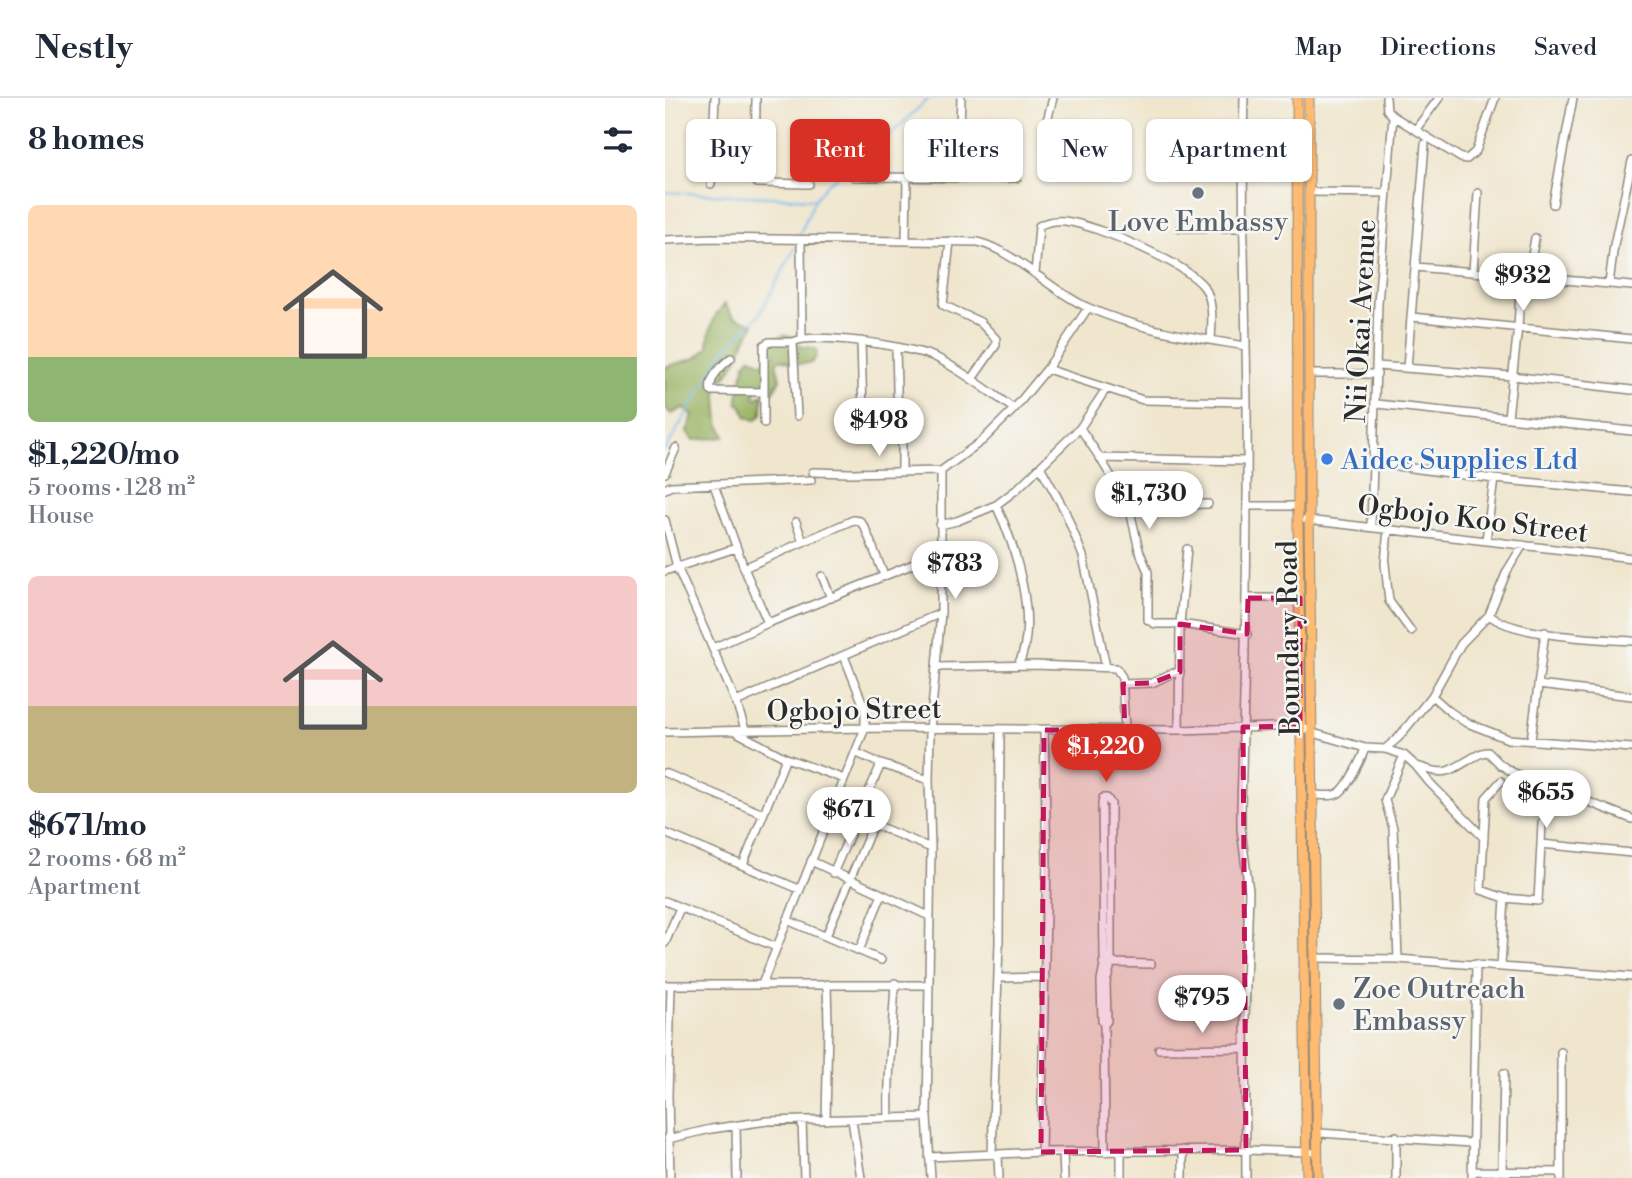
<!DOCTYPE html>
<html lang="en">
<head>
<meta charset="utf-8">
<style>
  :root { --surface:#fff; --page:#f6f6f7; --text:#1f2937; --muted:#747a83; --line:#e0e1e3; --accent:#d93025 }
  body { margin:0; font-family:"Libre Bodoni",serif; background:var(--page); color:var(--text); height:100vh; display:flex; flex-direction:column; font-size:26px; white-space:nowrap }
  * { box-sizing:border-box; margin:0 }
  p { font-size:23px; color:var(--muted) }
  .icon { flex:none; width:38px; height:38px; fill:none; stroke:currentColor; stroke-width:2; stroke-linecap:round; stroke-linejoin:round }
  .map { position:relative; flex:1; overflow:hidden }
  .panel { display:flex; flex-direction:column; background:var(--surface); width:665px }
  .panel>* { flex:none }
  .hud { position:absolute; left:21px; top:21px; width:665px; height:63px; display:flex; gap:14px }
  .price { position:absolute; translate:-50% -60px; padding:0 16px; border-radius:24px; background:#fff; color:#222; font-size:23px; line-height:46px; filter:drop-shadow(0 2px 4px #0008) }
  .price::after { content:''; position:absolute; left:50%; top:42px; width:21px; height:16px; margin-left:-10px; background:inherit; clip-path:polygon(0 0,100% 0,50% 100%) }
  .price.selected { background:var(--accent); color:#fff }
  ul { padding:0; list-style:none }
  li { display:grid; align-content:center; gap:14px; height:371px; padding:0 28px }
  li span { display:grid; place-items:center; height:217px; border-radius:10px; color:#555 }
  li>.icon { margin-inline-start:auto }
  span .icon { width:126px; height:126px; fill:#fffc; stroke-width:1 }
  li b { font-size:30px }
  h2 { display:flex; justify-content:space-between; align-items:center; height:84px; padding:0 28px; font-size:30px }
  .tag { padding:0 24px; border-radius:10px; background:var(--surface); box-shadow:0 2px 5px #0004; font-size:24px; line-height:63px }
  .tag.selected { background:var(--accent); color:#fff }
  header { display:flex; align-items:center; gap:42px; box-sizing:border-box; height:98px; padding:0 35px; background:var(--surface); border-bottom:2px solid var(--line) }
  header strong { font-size:33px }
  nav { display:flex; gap:38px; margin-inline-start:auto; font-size:24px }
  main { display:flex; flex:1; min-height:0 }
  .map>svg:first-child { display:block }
</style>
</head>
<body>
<header>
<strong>Nestly</strong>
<nav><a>Map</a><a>Directions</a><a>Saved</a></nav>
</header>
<main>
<section class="panel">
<h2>8 homes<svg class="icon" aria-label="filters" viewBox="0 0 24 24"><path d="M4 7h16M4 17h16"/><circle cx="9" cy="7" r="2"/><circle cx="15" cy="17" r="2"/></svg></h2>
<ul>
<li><span style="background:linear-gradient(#ffd9b3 70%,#8fb573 0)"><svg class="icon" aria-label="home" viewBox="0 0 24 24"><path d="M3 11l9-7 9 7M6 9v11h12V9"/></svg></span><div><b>$1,220/mo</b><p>5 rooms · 128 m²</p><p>House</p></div></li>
<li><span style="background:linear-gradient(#f6c9c9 60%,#c2b280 0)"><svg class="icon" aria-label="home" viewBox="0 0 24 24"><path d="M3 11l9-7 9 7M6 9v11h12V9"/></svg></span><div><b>$671/mo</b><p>2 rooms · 68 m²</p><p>Apartment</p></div></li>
</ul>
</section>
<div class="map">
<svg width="967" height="1080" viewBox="0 0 967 1080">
  <rect width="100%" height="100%" fill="#f6f6f2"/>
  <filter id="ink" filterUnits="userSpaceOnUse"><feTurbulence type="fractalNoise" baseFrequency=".0143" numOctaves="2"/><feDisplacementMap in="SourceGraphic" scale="14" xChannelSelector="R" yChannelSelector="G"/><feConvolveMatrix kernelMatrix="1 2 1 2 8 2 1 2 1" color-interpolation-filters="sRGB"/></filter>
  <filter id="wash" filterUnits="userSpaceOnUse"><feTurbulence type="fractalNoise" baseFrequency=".00686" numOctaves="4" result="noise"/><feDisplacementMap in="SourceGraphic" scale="28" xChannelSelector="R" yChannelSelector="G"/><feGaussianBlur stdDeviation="1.57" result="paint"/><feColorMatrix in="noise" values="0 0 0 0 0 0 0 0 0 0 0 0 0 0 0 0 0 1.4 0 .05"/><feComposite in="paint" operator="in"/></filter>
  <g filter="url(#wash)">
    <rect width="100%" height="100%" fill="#f0e6ce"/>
    <!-- forest -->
    <path fill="#9bb566" stroke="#637048" stroke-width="2" d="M60 206 68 219 89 226C86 233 80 240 78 246 74 263 64 276 51 288L54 325 60 339 29 342 22 334 28 317 18 310 6 316 0 309V269L31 260 43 250C44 233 47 218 60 206Z
      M119 237 128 239 130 244 139 250 143 249 152 252 151 259 146 265 131 266 116 261 111 265 115 281 105 299 98 289H94L89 298 91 301 98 296 97 316 91 322 82 319 76 307 72 305 80 266 86 259 97 265 106 262 110 257 102 248 108 242Z"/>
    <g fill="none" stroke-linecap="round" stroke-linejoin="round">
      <!-- stream -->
      <path stroke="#74b9ea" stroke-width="2" d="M0 94 149 101
        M134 138 150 101 160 88 224 38 264 0
        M0 352 59 253 94 217 130 150"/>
    </g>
  </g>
  <g filter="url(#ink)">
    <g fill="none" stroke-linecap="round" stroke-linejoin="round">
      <!-- minor casing -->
      <g stroke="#8e887c" stroke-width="10">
        <path id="minor" d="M91 0 90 80 92 85 144 86
          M579 0C576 103 581 206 582 309 583 442 580 575 576 708V731L584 793 580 918 581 1080
          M721 0 722 12 728 18 796 60 802 61 811 53 830 0
          M380 30 388 0
          M751 31 774 0
          M495 50 578 57
          M189 79 352 80
          M293 79 296 0
          M46 86 50 0
          M645 94 722 95
          M888 106 908 0
          M515 130H578
          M0 142 47 140 313 144C353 155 385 193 424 210 474 232 527 239 581 248
          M136 142 137 241
          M241 143 242 79
          M285 143 278 207 315 224 331 241V247L307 281
          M751 169 967 188
          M808 174 813 95
          M370 176 374 128C382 123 391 122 400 123 431 127 521 165 539 189 549 202 547 227 546 242
          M863 180 870 140
          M944 186 949 147 967 63
          M747 219 967 241
          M196 243 198 315
          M231 250 233 330
          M66 260C56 268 43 281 46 293L99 294
          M712 268 847 278 967 292
          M742 270 760 46
          M382 271 478 302 582 304
          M644 276H712
          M712 306 967 333
          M132 318 128 244C148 233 250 249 272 260 299 274 324 293 349 311
          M843 319 853 229 856 179
          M99 325V247L104 244H128
          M415 330 435 360 582 363
          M435 360 464 408 474 452 483 474V522L490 526H515L582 536
          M709 365 829 381 967 394
          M376 370 400 413 418 458 441 569
          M237 373V339
          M148 374 185 375 276 373 318 342 349 311 382 271 423 210
          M0 375 11 350
          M49 387 79 470 103 525
          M0 391 6 388 146 382
          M331 407C350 446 375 526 353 567
          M464 408 543 406
          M583 408H633
          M0 422 12 469 71 604 81 634
          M641 422 967 460
          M131 424 138 444
          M275 427 292 423 331 407 351 392 415 330 441 291
          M706 429 713 206 728 18
          M723 430 720 466 724 503 746 533
          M821 442 829 381
          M79 470 188 422 195 423 200 430 219 477
          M0 473 71 450
          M157 478 166 500
          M583 500H635
          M824 517C849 538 933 541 967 543
          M48 550 103 525 276 455
          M271 569 369 567 451 570 457 579 460 632
          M458 586 487 585 505 576 515 574
          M873 587 967 598
          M767 598 784 613 800 624 843 641 967 650
          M71 604 276 515
          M514 632 515 526 522 451
          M0 634 200 630 514 632 635 628 648 635 700 650 720 651 739 657 751 668 764 684 819 740
          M73 635 121 660 179 681
          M866 642 880 534
          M720 651 733 640 767 598 796 546 824 517 842 473 858 447
          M192 655 216 666 264 682
          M752 668C781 678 782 675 807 660 813 657 816 654 823 654L836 667 847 674 967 721
          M0 675 98 716
          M648 697C655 697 666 699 672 696 682 692 697 660 700 650
          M169 710 266 750
          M0 735 134 791
          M876 746 877 725
          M146 763 264 818
          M78 767 121 660
          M168 775 216 666
          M840 800 873 803 876 746 967 755
          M0 803 111 849
          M122 822 216 862
          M161 838 208 727
          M0 845 15 810
          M194 853 217 796
          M439 860 437 705 438 700H442L446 706V860
          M651 860 733 861 967 879
          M733 861 728 730 720 702 739 657
          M447 865 486 866
          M439 868 436 883 437 923 439 927 440 1054
          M836 868 840 800 816 792 821 700 836 683
          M333 880 380 879
          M97 886 200 630V611L179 558
          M0 887H264
          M439 927 442 923 441 885 447 863 441 859 438 865 445 868
          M494 951 581 950
          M896 954V1080
          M224 1020C222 974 228 931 230 885
          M137 1022 139 1080
          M161 1022 163 927 162 886
          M187 1022 196 1080
          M71 1027 72 1080
          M654 1035 806 1045
          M731 1038V1080
          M3 1041 46 1031 102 1023 262 1019
          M518 1052V1080
          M456 1053V1080
          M376 1054 382 763 379 632
          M398 1054 399 1080
          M327 1056 334 845 335 631
          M333 1056 334 1080
          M264 1059 376 1054 581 1052 645 1054
          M807 1073 896 1074
          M837 1073 839 975
          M5 1080 3 997 6 888
          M266 1080 262 1019 266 750 264 682 265 631 276 515V373
          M807 1080 811 866"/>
      </g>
      <!-- major casing -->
      <g stroke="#8e887c" stroke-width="11">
        <path id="major" d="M632 0 633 421 642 1080
          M644 0V422L653 1080"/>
      </g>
      <!-- minor -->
      <use href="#minor" stroke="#fff" stroke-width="7"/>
      <!-- major -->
      <use href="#major" stroke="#ffbb71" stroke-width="9"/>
    </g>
  </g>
  <!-- marked area -->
  <path fill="#c2185b" fill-opacity="0.2" stroke="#c2185b" stroke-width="5" stroke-dasharray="14 9" stroke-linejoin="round" d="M583 500H635V628L578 629 581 1052 376 1054 379 632H460L458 586 487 585 515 574V526L582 536Z"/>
  <!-- markers -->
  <g fill="#6b7280" stroke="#f6f6f2" stroke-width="2.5">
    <circle cx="533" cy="95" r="7"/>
    <circle cx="674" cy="906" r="7"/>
  </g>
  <circle fill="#3f7fe0" stroke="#f6f6f2" stroke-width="2.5" cx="662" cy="361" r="7"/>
  <g text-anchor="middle" stroke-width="5" stroke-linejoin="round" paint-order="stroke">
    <!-- worship labels -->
    <g font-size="28" fill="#5b616d" stroke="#f6f6f2">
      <text x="533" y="133">Love Embassy</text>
      <text x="688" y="900" text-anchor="start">Zoe Outreach<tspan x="688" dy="32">Embassy</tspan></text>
    </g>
    <!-- street labels -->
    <g font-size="28" fill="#2b2b2b" stroke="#f6f6f2">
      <text transform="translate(695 223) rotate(-87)" y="10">Nii Okai Avenue</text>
      <text transform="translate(808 420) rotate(7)" y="10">Ogbojo Koo Street</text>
      <text transform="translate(623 540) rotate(-91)" y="10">Boundary Road</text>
      <text transform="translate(189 611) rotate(-1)" y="10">Ogbojo Street</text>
    </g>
    <!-- shop labels -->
    <g font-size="28" fill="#366cbe" stroke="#f6f6f2" text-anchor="start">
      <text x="676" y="371">Aidec Supplies Ltd</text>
    </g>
  </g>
</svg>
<b class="price" style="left:858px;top:215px">$932</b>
<b class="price" style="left:214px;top:360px">$498</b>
<b class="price" style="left:484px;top:433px">$1,730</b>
<b class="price" style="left:290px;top:503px">$783</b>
<b class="price selected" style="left:441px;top:686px">$1,220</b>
<b class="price" style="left:881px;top:732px">$655</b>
<b class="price" style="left:184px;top:749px">$671</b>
<b class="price" style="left:537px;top:937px">$795</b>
<div class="hud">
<a class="tag">Buy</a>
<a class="tag selected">Rent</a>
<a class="tag">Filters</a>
<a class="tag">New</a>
<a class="tag">Apartment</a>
</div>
</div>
</main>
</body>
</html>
